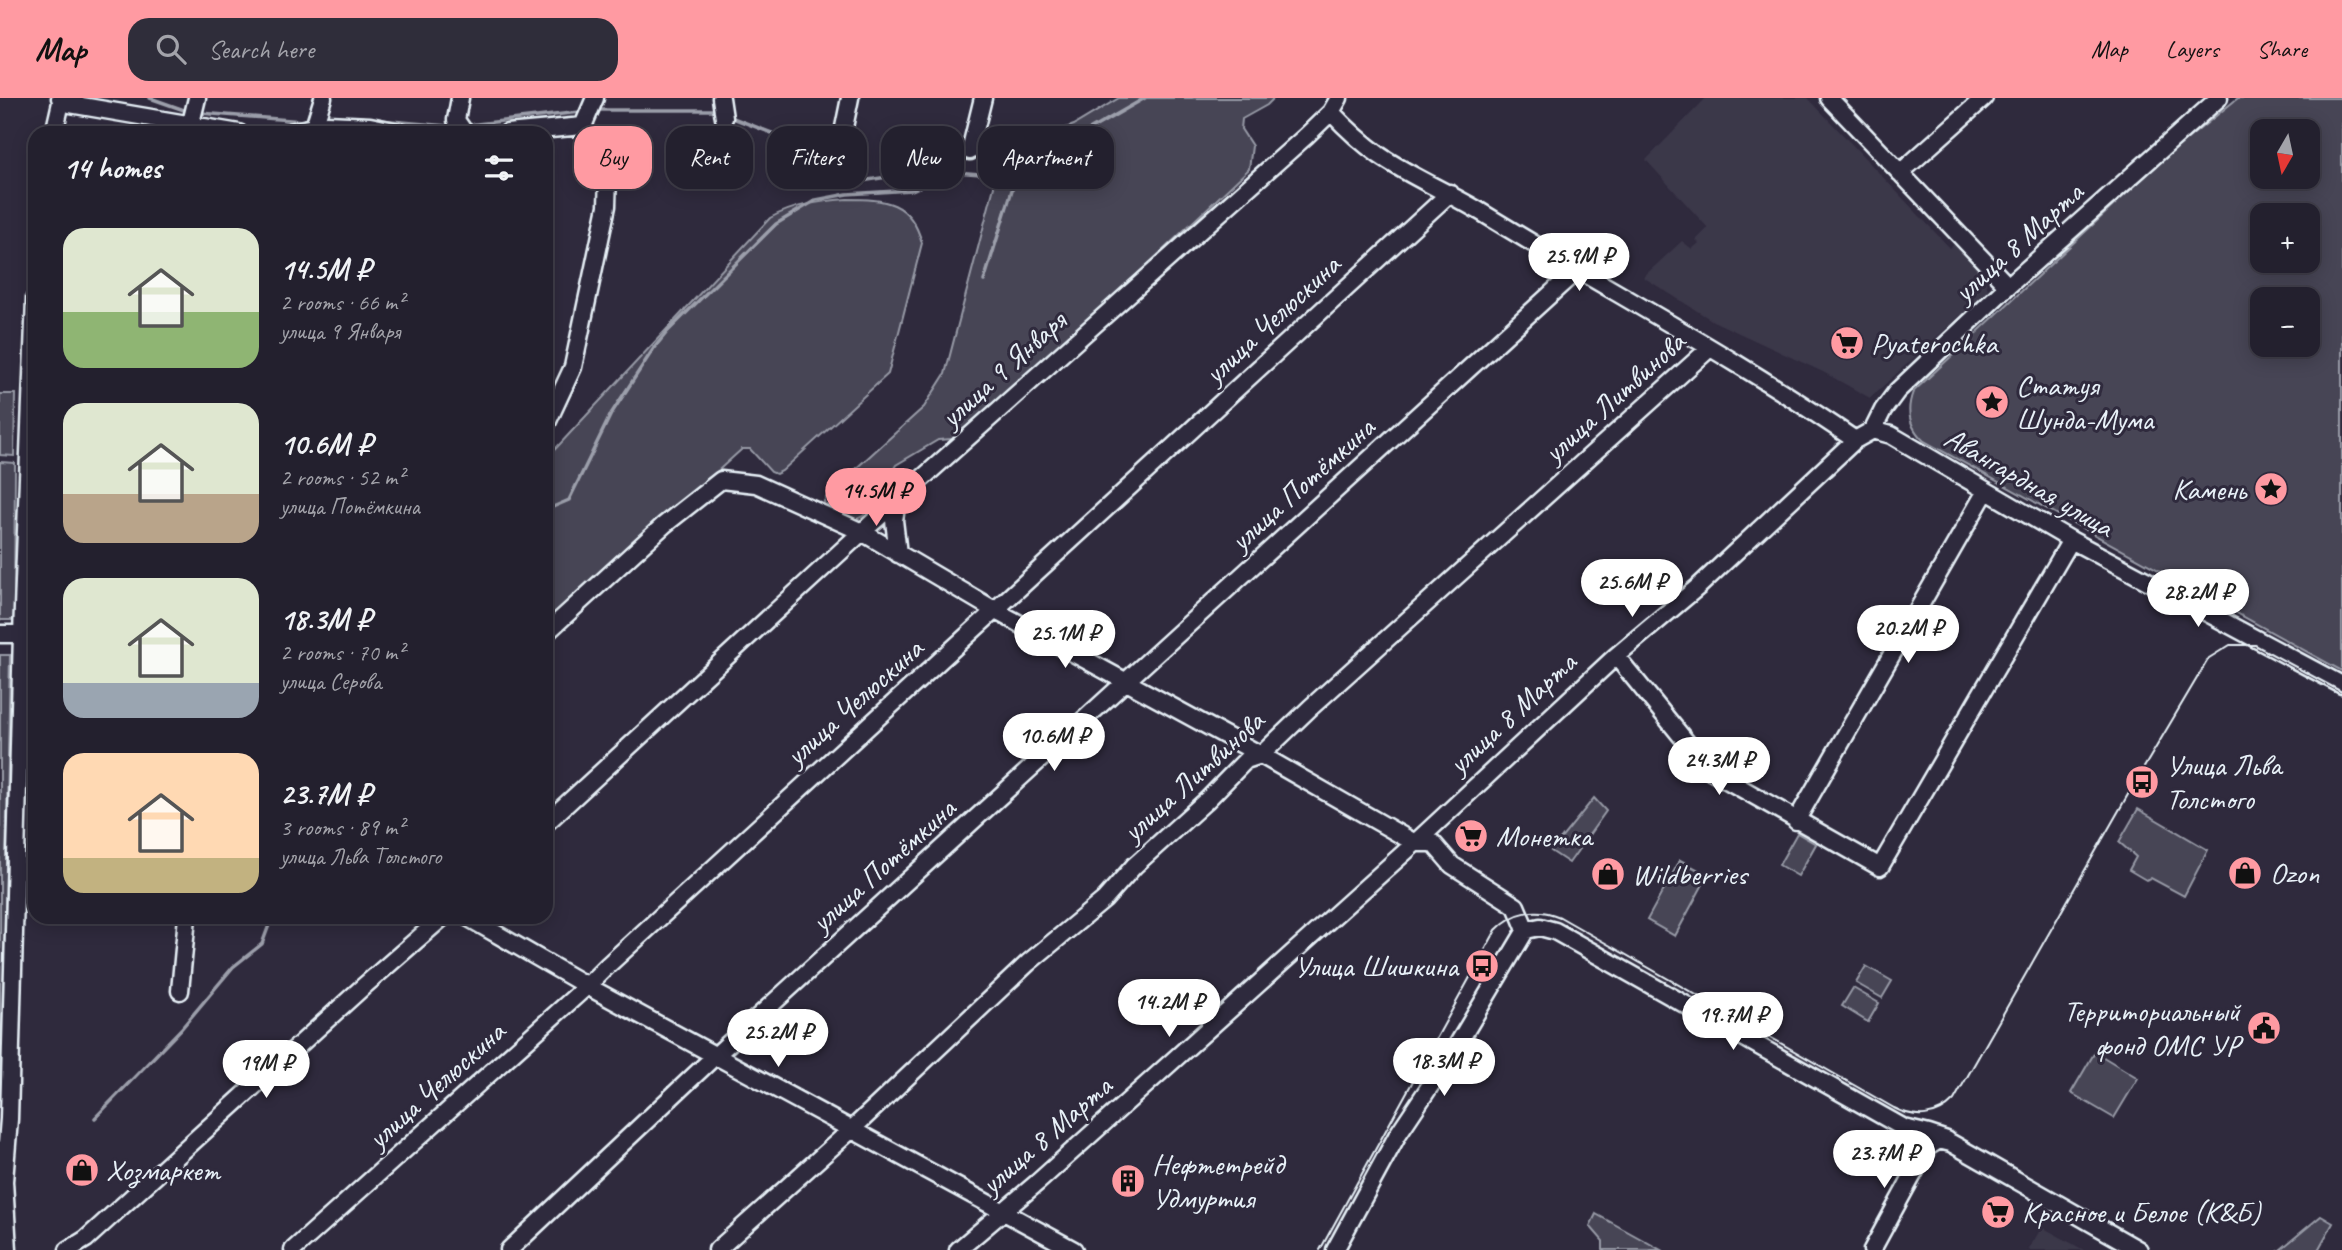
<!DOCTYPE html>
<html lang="en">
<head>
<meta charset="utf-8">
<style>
  :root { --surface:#23202e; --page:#2f2d3a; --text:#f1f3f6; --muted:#a3a3aa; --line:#403e4a; --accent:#ff9aa2 }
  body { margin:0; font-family:Caveat,sans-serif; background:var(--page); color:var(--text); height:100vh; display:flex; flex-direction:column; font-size:26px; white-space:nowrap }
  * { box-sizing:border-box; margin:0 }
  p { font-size:23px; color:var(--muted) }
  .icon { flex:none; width:38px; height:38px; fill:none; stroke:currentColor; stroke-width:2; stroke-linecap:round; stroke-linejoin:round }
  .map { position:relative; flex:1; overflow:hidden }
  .drawer { position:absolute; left:28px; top:28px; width:525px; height:798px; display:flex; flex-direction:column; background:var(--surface); border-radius:21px; box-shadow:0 4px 18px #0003,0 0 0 2px var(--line) }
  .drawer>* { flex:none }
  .hud { position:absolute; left:574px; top:28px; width:665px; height:63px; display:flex; gap:14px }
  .needle { width:46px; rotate:189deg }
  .tools { position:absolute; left:2250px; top:21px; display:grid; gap:14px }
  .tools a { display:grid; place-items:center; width:70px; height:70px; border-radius:14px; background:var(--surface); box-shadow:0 4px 18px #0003,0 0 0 2px var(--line); font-size:35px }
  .price { position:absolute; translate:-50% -60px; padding:0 16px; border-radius:24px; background:#fff; color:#222; font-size:23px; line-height:46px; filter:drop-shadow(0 2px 4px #0008) }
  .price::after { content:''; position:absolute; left:50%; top:42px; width:21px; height:16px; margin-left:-10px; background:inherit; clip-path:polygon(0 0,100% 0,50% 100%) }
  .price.current { background:var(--accent); color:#111 }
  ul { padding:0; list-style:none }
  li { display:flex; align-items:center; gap:21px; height:175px; padding:0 35px }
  li span { display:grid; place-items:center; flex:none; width:196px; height:140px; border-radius:21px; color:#555 }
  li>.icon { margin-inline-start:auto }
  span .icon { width:84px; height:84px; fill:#fffc; stroke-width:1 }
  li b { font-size:30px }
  h2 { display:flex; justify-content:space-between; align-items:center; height:84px; padding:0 35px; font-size:30px }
  .tag { padding:0 24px; border-radius:21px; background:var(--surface); box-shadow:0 4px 18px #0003,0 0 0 2px var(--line); font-size:24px; line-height:63px }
  .tag.current { background:var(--accent); color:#111 }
  header { display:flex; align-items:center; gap:42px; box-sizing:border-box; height:98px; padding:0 35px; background:var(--accent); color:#111 }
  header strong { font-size:33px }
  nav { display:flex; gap:38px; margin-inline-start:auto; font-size:24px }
  .search { width:490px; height:63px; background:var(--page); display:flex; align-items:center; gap:18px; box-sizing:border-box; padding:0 24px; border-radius:21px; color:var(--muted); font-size:26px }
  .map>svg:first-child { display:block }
</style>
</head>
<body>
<header>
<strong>Map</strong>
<div class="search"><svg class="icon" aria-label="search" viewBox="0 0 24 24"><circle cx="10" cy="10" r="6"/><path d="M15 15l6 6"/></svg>Search here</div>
<nav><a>Map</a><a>Layers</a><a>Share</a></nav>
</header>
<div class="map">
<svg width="2342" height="1152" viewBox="0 0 2342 1152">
  <rect width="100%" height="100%" fill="#2f2a3d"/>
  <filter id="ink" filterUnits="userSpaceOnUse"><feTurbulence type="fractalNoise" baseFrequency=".0143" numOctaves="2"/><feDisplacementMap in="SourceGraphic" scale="14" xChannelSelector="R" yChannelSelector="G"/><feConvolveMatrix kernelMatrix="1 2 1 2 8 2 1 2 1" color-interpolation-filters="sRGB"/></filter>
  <g filter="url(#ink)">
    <!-- built -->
    <path fill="#3b3749" d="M1706 0H1808L1950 150 1957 144 1983 174 1988 192 1870 300 1823 274 1713 223 1643 179 1682 143 1692 151 1699 145 1696 142 1708 130 1646 62Z
      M2042 1129 2084 1152H2028Z"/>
    <!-- green -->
    <path fill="#464455" stroke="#979aa6" stroke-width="2" fill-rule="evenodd" d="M1119 0H1274L1267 7 1242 21 1241 31 1252 48 1249 71 1007 299 993 310 982 315 952 341 938 342 896 367 870 409 863 418 853 423 825 413 824 403 830 394 924 309 945 276 1001 62 1007 51 1074 27Z
      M2238 0H2342V573L1924 343C1909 329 1906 312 1913 294L2169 56ZM2308 33V79H2263V33ZM2263 117H2308V163H2263ZM2263 201H2308V247H2263Z
      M847 101C885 101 911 103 922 145L888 276 782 373 776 376 771 374 750 351H742L546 528V361L770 120C793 107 820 103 847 101Z
      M0 296H15L14 358 0 357Z
      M0 364 15 365 14 522H0Z
      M0 557H10L0 1076Z
      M1594 700 1606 713 1569 765 1551 753Z
      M2138 711 2208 752 2184 798 2151 780 2146 782 2129 772 2136 759 2119 744Z
      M1797 735 1816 746 1798 778 1779 767Z
      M1680 762 1708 777 1675 838 1647 822Z
      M1866 868 1892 883 1882 900 1856 885Z
      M1853 890 1879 905 1868 924 1842 908Z
      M2095 954 2138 980 2114 1020 2071 995Z
      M1596 1116 1661 1152H1603V1143L1590 1128Z
      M2321 1118 2333 1125 2318 1152H2280Z"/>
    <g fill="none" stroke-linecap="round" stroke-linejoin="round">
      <!-- stream -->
      <path stroke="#9c9fab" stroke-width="3.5" d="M150 0 184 12
        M597 12H714
        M200 15 303 23
        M331 18 343 19
        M733 20 795 44 862 83 912 75 954 74
        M379 22 448 28
        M468 27 580 14
        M984 183 1016 79
        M546 412 569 402 611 316 654 250 668 233 776 126 816 102 847 96 912 92 956 74 1016 79 1070 43 1145 0
        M95 1020 181 931 233 869 262 846 272 819"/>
      <!-- minor casing -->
      <g stroke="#e8f1f8" stroke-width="21">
        <path id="minor" d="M60 0 70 6 239 35
          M460 0 456 22 465 35
          M721 0 724 20
          M1829 0 2008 188
          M1331 14C1346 30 1361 44 1379 57 1411 79 1448 94 1481 114 1606 191 1735 259 1855 342
          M191 25 197 0
          M314 29 323 0
          M54 35 62 0
          M285 35 327 26 370 28 404 35
          M507 35 583 28
          M840 49 850 0
          M970 53 983 0
          M1900 75 1984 0
          M546 327 573 269 607 108 608 77 598 49 583 28 595 0
          M1873 332 1891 337 2071 442 2342 587
          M897 403 894 422 898 456
          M546 535 664 427 721 382 756 386 862 434 996 513 1261 657 1415 745H1433L1452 767 1516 808 1526 832
          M0 536H35
          M1616 558 1709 672 1880 769 2071 442
          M1796 723 1986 393
          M546 725 862 434 1306 38 1331 14 1339 0
          M467 819 587 888 1074 1152
          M1526 832 1540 829 1555 833 1904 1030 1929 1036 1947 1042
          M180 893 187 819
          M8 1152 4 1083 9 1021 22 536 35 200
          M68 1152 86 1141 364 888 443 819
          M293 1152 587 888 608 867 1450 95
          M509 1152 715 958 1576 173
          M717 1152 851 1032 1028 865 1104 802 1134 768 1207 702 1246 662 1261 657 1310 610 1710 250
          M958 1152 1038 1084 1415 745 1616 558 1698 489 1855 342 1873 332 1883 312 1897 293 2008 188 2219 0
          M1335 1152 1398 1036 1456 949 1526 832
          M1872 1152 1928 1049 1939 1042 1951 1045 2139 1152"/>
      </g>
      <!-- minor -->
      <use href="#minor" stroke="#2f2a3d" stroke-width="16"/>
      <!-- tram -->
      <path stroke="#e8f1f8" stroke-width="2" d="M1320 1152 1496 832C1514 813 1537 809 1560 819L1894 1010C1915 1021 1937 1020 1954 1002L2130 693 2209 560 2230 547H2255L2342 594"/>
    </g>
  </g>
  <!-- icons -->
  <defs>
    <g id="supermarket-disc" transform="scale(1.75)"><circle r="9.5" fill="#ff9aa2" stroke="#2f2a3d"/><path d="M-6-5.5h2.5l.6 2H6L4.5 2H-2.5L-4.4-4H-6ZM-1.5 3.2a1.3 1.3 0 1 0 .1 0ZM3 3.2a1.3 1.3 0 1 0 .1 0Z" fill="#111"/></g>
    <g id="sight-disc" transform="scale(1.75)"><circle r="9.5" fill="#ff9aa2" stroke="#2f2a3d"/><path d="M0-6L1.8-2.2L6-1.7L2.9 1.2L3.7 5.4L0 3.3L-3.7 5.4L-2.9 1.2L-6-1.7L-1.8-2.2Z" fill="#111"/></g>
    <g id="bus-disc" transform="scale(1.75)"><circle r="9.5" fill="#ff9aa2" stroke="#2f2a3d"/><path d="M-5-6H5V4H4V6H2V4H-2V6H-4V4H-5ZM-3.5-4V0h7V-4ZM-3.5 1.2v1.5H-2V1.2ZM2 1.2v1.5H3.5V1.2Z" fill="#111"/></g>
    <g id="shop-disc" transform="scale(1.75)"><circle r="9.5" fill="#ff9aa2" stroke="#2f2a3d"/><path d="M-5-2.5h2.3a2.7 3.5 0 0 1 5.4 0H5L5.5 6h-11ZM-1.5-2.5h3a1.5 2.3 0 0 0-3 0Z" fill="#111"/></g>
    <g id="civic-disc" transform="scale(1.75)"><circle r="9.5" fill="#ff9aa2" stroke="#2f2a3d"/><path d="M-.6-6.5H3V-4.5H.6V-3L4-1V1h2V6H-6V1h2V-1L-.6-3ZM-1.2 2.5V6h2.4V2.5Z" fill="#111"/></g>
    <g id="building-disc" transform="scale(1.75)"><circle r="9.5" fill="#ff9aa2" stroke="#2f2a3d"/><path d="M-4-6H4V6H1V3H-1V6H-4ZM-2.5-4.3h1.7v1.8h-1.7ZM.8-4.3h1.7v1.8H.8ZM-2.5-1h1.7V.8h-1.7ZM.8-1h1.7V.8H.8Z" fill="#111"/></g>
  </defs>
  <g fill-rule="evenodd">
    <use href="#supermarket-disc" x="1847" y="245"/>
    <use href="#sight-disc" x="1992" y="304"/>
    <use href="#sight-disc" x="2271" y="391"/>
    <use href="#bus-disc" x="2142" y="684"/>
    <use href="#supermarket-disc" x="1471" y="738"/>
    <use href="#shop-disc" x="2245" y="775"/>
    <use href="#shop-disc" x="1608" y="776"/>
    <use href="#bus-disc" x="1482" y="868"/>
    <use href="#civic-disc" x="2264" y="930"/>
    <use href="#shop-disc" x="82" y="1072"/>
    <use href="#building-disc" x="1128" y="1083"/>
    <use href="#supermarket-disc" x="1998" y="1114"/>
  </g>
  <g text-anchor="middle" stroke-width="6" stroke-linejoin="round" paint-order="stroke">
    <!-- street labels -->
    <g font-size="30" fill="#e8f1f8" stroke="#2f2a3d">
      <text transform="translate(2018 144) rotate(-42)" y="10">улица 8 Марта</text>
      <text transform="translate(1272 221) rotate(-43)" y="10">улица Челюскина</text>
      <text transform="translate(1003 271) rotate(-42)" y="10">улица 9 Января</text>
      <text transform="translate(1614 299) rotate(-42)" y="10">улица Литвинова</text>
      <text transform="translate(2029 384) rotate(30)" y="10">Авангардная улица</text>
      <text transform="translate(1302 386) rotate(-42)" y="10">улица Потёмкина</text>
      <text transform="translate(854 604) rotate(-42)" y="10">улица Челюскина</text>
      <text transform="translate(1512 615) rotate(-43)" y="10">улица 8 Марта</text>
      <text transform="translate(1193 678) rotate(-42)" y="10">улица Литвинова</text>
      <text transform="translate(883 767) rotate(-42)" y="10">улица Потёмкина</text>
      <text transform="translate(436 987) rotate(-42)" y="10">улица Челюскина</text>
      <text transform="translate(1046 1037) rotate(-41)" y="10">улица 8 Марта</text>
    </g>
    <!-- poi labels -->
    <g font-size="30" fill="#e8f1f8" stroke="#2f2a3d" text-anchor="start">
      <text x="1871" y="255">Pyaterochka</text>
      <text x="2016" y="297">Статуя<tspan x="2016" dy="34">Шунда-Мума</tspan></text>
      <text x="2246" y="401" text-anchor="end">Камень</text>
      <text x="2166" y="677">Улица Льва<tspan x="2166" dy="34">Толстого</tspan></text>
      <text x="1496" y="748">Монетка</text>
      <text x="2270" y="785">Ozon</text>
      <text x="1632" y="786">Wildberries</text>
      <text x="1458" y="878" text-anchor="end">Улица Шишкина</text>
      <text x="2240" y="923" text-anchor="end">Территориальный<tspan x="2240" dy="34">фонд ОМС УР</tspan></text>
      <text x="1152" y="1076">Нефтетрейд<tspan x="1152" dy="34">Удмуртия</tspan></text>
      <text x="106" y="1082">Хозмаркет</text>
      <text x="2022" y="1124">Красное и Белое (К&amp;Б)</text>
    </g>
  </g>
</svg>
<div class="tools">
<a><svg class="needle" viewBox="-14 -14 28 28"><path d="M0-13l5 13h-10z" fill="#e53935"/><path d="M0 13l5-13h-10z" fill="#a3a3aa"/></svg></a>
<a>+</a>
<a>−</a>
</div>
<b class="price" style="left:1579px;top:195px">25.9M ₽</b>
<b class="price current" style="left:876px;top:430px">14.5M ₽</b>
<b class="price" style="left:1632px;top:521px">25.6M ₽</b>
<b class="price" style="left:2198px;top:531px">28.2M ₽</b>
<b class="price" style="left:1908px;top:567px">20.2M ₽</b>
<b class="price" style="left:1065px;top:572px">25.1M ₽</b>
<b class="price" style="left:1054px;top:675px">10.6M ₽</b>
<b class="price" style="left:1719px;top:699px">24.3M ₽</b>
<b class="price" style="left:1169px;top:941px">14.2M ₽</b>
<b class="price" style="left:1733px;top:954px">19.7M ₽</b>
<b class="price" style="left:778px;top:971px">25.2M ₽</b>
<b class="price" style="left:1444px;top:1000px">18.3M ₽</b>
<b class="price" style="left:266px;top:1002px">19M ₽</b>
<b class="price" style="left:1884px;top:1092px">23.7M ₽</b>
<div class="hud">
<a class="tag current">Buy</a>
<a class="tag">Rent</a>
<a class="tag">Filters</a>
<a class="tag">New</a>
<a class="tag">Apartment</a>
</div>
<section class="drawer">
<h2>14 homes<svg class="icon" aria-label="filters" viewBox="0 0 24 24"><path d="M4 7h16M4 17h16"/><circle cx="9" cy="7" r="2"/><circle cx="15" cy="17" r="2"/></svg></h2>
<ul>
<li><span style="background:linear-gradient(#dfe7d0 60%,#8fb573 0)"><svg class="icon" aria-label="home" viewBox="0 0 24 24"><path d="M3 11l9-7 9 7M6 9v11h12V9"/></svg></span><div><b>14.5M ₽</b><p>2 rooms · 66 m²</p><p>улица 9 Января</p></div></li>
<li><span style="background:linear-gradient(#dfe7d0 65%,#b9a48a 0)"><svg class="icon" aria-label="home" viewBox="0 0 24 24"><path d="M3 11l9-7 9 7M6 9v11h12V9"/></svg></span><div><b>10.6M ₽</b><p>2 rooms · 52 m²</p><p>улица Потёмкина</p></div></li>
<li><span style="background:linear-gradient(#dfe7d0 75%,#9aa5b1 0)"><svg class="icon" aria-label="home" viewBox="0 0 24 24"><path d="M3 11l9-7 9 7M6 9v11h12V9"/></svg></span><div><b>18.3M ₽</b><p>2 rooms · 70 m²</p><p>улица Серова</p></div></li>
<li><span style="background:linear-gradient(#ffd9b3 75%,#c2b280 0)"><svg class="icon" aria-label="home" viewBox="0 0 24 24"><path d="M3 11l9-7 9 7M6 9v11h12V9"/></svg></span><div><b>23.7M ₽</b><p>3 rooms · 89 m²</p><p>улица Льва Толстого</p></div></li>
</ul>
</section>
</div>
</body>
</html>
